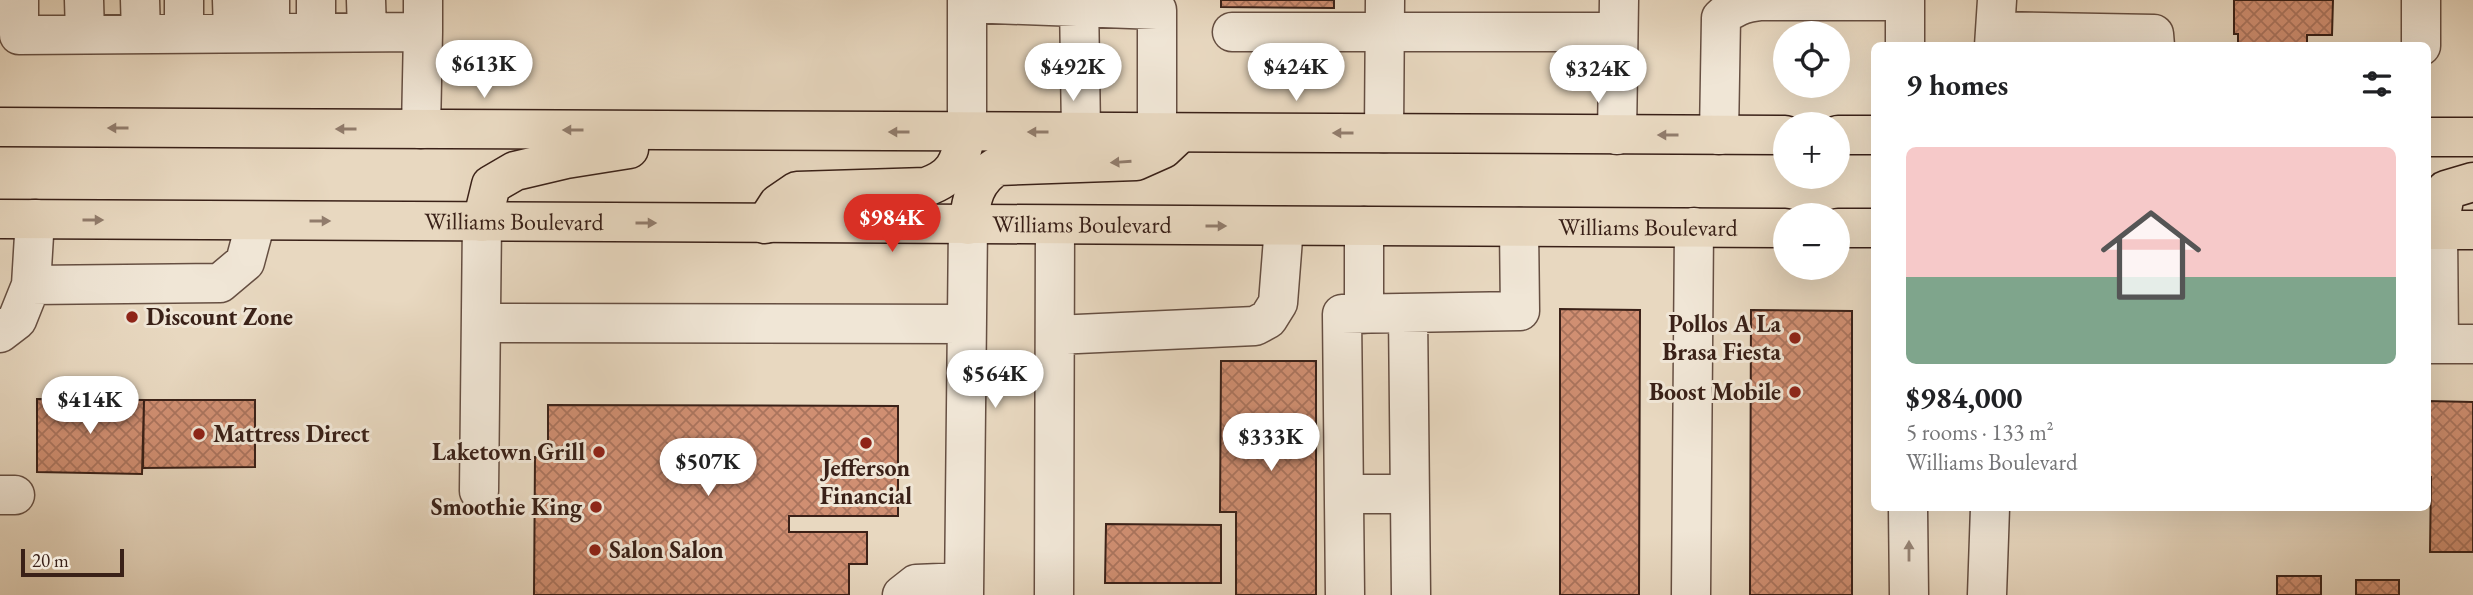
<!DOCTYPE html>
<html lang="en">
<head>
<meta charset="utf-8">
<style>
  :root { --surface:#fff; --page:#f2f2f2; --text:#202124; --muted:#757577; --accent:#d93025 }
  body { margin:0; font-family:"EB Garamond",serif; background:var(--page); color:var(--text); height:100vh; display:flex; flex-direction:column; font-size:26px; white-space:nowrap }
  * { box-sizing:border-box; margin:0 }
  p { font-size:23px; color:var(--muted) }
  .icon { flex:none; width:38px; height:38px; fill:none; stroke:currentColor; stroke-width:2; stroke-linecap:round; stroke-linejoin:round }
  .map { position:relative; flex:1; overflow:hidden }
  .details { position:absolute; left:1871px; top:42px; width:560px; height:469px; display:flex; flex-direction:column; background:var(--surface); border-radius:10px; box-shadow:0 7px 28px #0002 }
  .details>* { flex:none }
  .tools { position:absolute; left:1773px; top:21px; display:grid; gap:14px }
  .tools a { display:grid; place-items:center; width:77px; height:77px; border-radius:50%; background:var(--surface); box-shadow:0 7px 28px #0002; font-size:35px }
  .scale { position:absolute; left:21px; bottom:18px; width:103px; box-sizing:border-box; padding-left:7px; border:4px solid #3a2118; border-top:0; font-size:19px; line-height:24px; white-space:nowrap; color:#3a2118; -webkit-text-stroke:5px #f0e6d6; paint-order:stroke }
  .price { position:absolute; translate:-50% -60px; padding:0 16px; border-radius:24px; background:#fff; color:#222; font-size:23px; line-height:46px; filter:drop-shadow(0 2px 4px #0008) }
  .price::after { content:''; position:absolute; left:50%; top:42px; width:21px; height:16px; margin-left:-10px; background:inherit; clip-path:polygon(0 0,100% 0,50% 100%) }
  .price.current { background:var(--accent); color:#fff }
  ul { padding:0; list-style:none }
  li { display:grid; align-content:center; gap:14px; height:371px; padding:0 35px }
  li span { display:grid; place-items:center; height:217px; border-radius:10px; color:#555 }
  li>.icon { margin-inline-start:auto }
  span .icon { width:126px; height:126px; fill:#fffc; stroke-width:1 }
  li b { font-size:30px }
  h2 { display:flex; justify-content:space-between; align-items:center; height:84px; padding:0 35px; font-size:30px }
  .map>svg:first-child { display:block }
</style>
</head>
<body>
<div class="map">
<svg width="2473" height="595" viewBox="0 0 2473 595">
  <defs>
    <pattern id="building-cross-hatch" width="8" height="8" patternUnits="userSpaceOnUse" patternTransform="scale(1.75)"><rect width="8" height="8" fill="#d08f72"/><path d="M0 0l8 8M0 8l8-8" fill="none" stroke="#aa745d"/></pattern>
  </defs>
  <rect width="100%" height="100%" fill="#e8d8c0"/>
  <filter id="stains"><feTurbulence type="fractalNoise" baseFrequency=".00286" numOctaves="4"/><feColorMatrix values="0 0 0 0 .2 0 0 0 0 .09 0 0 0 0 .02 0 0 0 .5 -.17"/></filter>
  <radialGradient id="worn" r=".72"><stop offset=".6" stop-color="#630" stop-opacity="0"/><stop offset="1" stop-color="#630" stop-opacity=".3"/></radialGradient>
  <!-- building -->
  <path fill="url(#building-cross-hatch)" stroke="#3a2118" stroke-width="2" d="M1221 0H1334V8L1221 7Z
    M2234 0H2333L2332 35H2307V46H2238V34H2234Z
    M1560 309 1640 310 1639 595H1560Z
    M1751 310 1852 311V595H1750Z
    M1221 361H1316V595H1236V512H1220Z
    M37 399 144 400 142 474 37 472Z
    M144 400H255V467L143 468Z
    M2427 401 2473 402V552H2430L2431 477H2427Z
    M548 405 898 406V516H789V532H867V564H849V595H534L535 457H548Z
    M1106 524 1221 525V583H1105Z
    M2277 576H2321V595H2277Z
    M2356 580H2399V595H2356Z"/>
  <g fill="none" stroke-linecap="round" stroke-linejoin="round">
    <!-- minor casing -->
    <g stroke="#664f42" stroke-width="41">
      <path id="minor" d="M19 0V35L423 32 421 129
        M84 0 85 34
        M140 0 141 34
        M184 0V34
        M232 0 233 33
        M270 0V33
        M316 0V32
        M366 0 367 32
        M423 0V32
        M1079 0 1081 132
        M1905 0V46
        M2421 0V46
        M967 3 1157 10V133
        M1995 31 2154 34 2155 46
        M1232 32H1618
        M1994 46 1997 0
        M967 132V0
        M1384 133 1385 0
        M1617 135 1619 0
        M1719 135 1721 18C1733 6 1745 3 1761 1H1905
        M31 285 220 283 245 262 256 221
        M1408 313 1411 595
        M1364 314V226
        M481 323 967 324
        M0 333 17 320 31 285 35 219
        M1055 335 1255 326 1268 319 1278 303 1284 226
        M2427 344H2439L2438 230
        M2439 344H2473
        M479 491 482 222
        M1344 494H1410
        M0 495H15
        M1908 508 1909 595
        M902 595 916 584 964 582
        M964 595 968 225
        M1054 595 1055 225
        M1345 595 1342 314 1520 311 1519 227
        M1691 595 1694 227
        M1987 595 1990 508"/>
    </g>
    <!-- major casing -->
    <g stroke="#3a2118" stroke-width="41">
      <g id="major">
        <path d="M0 127 1785 135"/>
        <path d="M1838 135H1874"/>
        <path d="M2427 137H2473"/>
        <path id="s1" d="M0 219 1785 228"/>
        <path d="M482 222 491 185 515 171 566 159 629 149"/>
        <path d="M765 224 778 204 797 191 926 187C957 176 959 161 967 132"/>
        <path d="M968 225C971 201 974 179 998 166L1136 161 1163 149 1180 133"/>
        <path d="M1838 228H1874"/>
        <path d="M2427 230H2473"/>
        <path d="M2438 230 2446 190 2473 182"/>
      </g>
    </g>
    <!-- minor -->
    <use href="#minor" stroke="#f0e6d6" stroke-width="38"/>
    <!-- major -->
    <use href="#major" stroke="#e8d8c0" stroke-width="38"/>
  </g>
  <!-- one-way arrows -->
  <defs><path id="oneway-solid" d="M-6-.8H1V-3.2L6.5 0L1 3.2V.8H-6Z" transform="scale(1.75)"/></defs>
  <g fill="#917c6c">
    <use href="#oneway-solid" transform="translate(118 128) rotate(-180)"/>
    <use href="#oneway-solid" transform="translate(346 129) rotate(-180)"/>
    <use href="#oneway-solid" transform="translate(573 130) rotate(-180)"/>
    <use href="#oneway-solid" transform="translate(899 132) rotate(-180)"/>
    <use href="#oneway-solid" transform="translate(1038 132) rotate(-180)"/>
    <use href="#oneway-solid" transform="translate(1343 133) rotate(-180)"/>
    <use href="#oneway-solid" transform="translate(1668 135) rotate(-180)"/>
    <use href="#oneway-solid" transform="translate(1121 162) rotate(176)"/>
    <use href="#oneway-solid" transform="translate(93 220)"/>
    <use href="#oneway-solid" transform="translate(320 221)"/>
    <use href="#oneway-solid" transform="translate(646 223)"/>
    <use href="#oneway-solid" transform="translate(1216 226)"/>
  </g>
  <use fill="#958477" href="#oneway-solid" transform="translate(1909 551) rotate(-90)"/>
  <!-- markers -->
  <g fill="#8f2418" stroke="#f0e6d6" stroke-width="2.5">
    <circle cx="132" cy="317" r="7"/>
    <circle cx="1795" cy="338" r="7"/>
    <circle cx="1795" cy="392" r="7"/>
    <circle cx="199" cy="434" r="7"/>
    <circle cx="866" cy="443" r="7"/>
    <circle cx="599" cy="452" r="7"/>
    <circle cx="596" cy="507" r="7"/>
    <circle cx="595" cy="550" r="7"/>
  </g>
  <g text-anchor="middle" stroke-width="6" stroke-linejoin="round" paint-order="stroke">
    <!-- street labels -->
    <g font-size="24" fill="#3a2118" stroke="#f0e6d6">
      <text dy="8" stroke="none"><textPath href="#s1" startOffset="514">Williams Boulevard</textPath></text>
      <text dy="8" stroke="none"><textPath href="#s1" startOffset="1082">Williams Boulevard</textPath></text>
      <text dy="8" stroke="none"><textPath href="#s1" startOffset="1648">Williams Boulevard</textPath></text>
    </g>
    <!-- poi labels -->
    <g font-size="24" font-weight="bold" fill="#3a2118" stroke="#f0e6d6" text-anchor="end">
      <text x="146" y="325" text-anchor="start">Discount Zone</text>
      <text x="1781" y="332">Pollos A La<tspan x="1781" dy="28">Brasa Fiesta</tspan></text>
      <text x="1781" y="400">Boost Mobile</text>
      <text x="213" y="442" text-anchor="start">Mattress Direct</text>
      <text x="585" y="460">Laketown Grill</text>
      <text x="866" y="476" text-anchor="middle">Jefferson<tspan x="866" dy="28">Financial</tspan></text>
      <text x="582" y="515">Smoothie King</text>
      <text x="609" y="558" text-anchor="start">Salon Salon</text>
    </g>
  </g>
  <rect width="100%" height="100%" filter="url(#stains)"/>
  <rect width="100%" height="100%" fill="url(#worn)"/>
</svg>
<div class="tools">
<a><svg class="icon" aria-label="locate" viewBox="0 0 24 24"><circle cx="12" cy="12" r="6"/><path d="M12 2v4M12 18v4M2 12h4M18 12h4"/></svg></a>
<a>+</a>
<a>−</a>
</div>
<div class="scale">20 m</div>
<b class="price" style="left:484px;top:100px">$613K</b>
<b class="price" style="left:1073px;top:103px">$492K</b>
<b class="price" style="left:1296px;top:103px">$424K</b>
<b class="price" style="left:1598px;top:105px">$324K</b>
<b class="price current" style="left:892px;top:254px">$984K</b>
<b class="price" style="left:995px;top:410px">$564K</b>
<b class="price" style="left:90px;top:436px">$414K</b>
<b class="price" style="left:1271px;top:473px">$333K</b>
<b class="price" style="left:708px;top:498px">$507K</b>
<section class="details">
<h2>9 homes<svg class="icon" aria-label="filters" viewBox="0 0 24 24"><path d="M4 7h16M4 17h16"/><circle cx="9" cy="7" r="2"/><circle cx="15" cy="17" r="2"/></svg></h2>
<ul>
<li><span style="background:linear-gradient(#f6c9c9 60%,#7fa58c 0)"><svg class="icon" aria-label="home" viewBox="0 0 24 24"><path d="M3 11l9-7 9 7M6 9v11h12V9"/></svg></span><div><b>$984,000</b><p>5 rooms · 133 m²</p><p>Williams Boulevard</p></div></li>
</ul>
</section>
</div>
</body>
</html>
